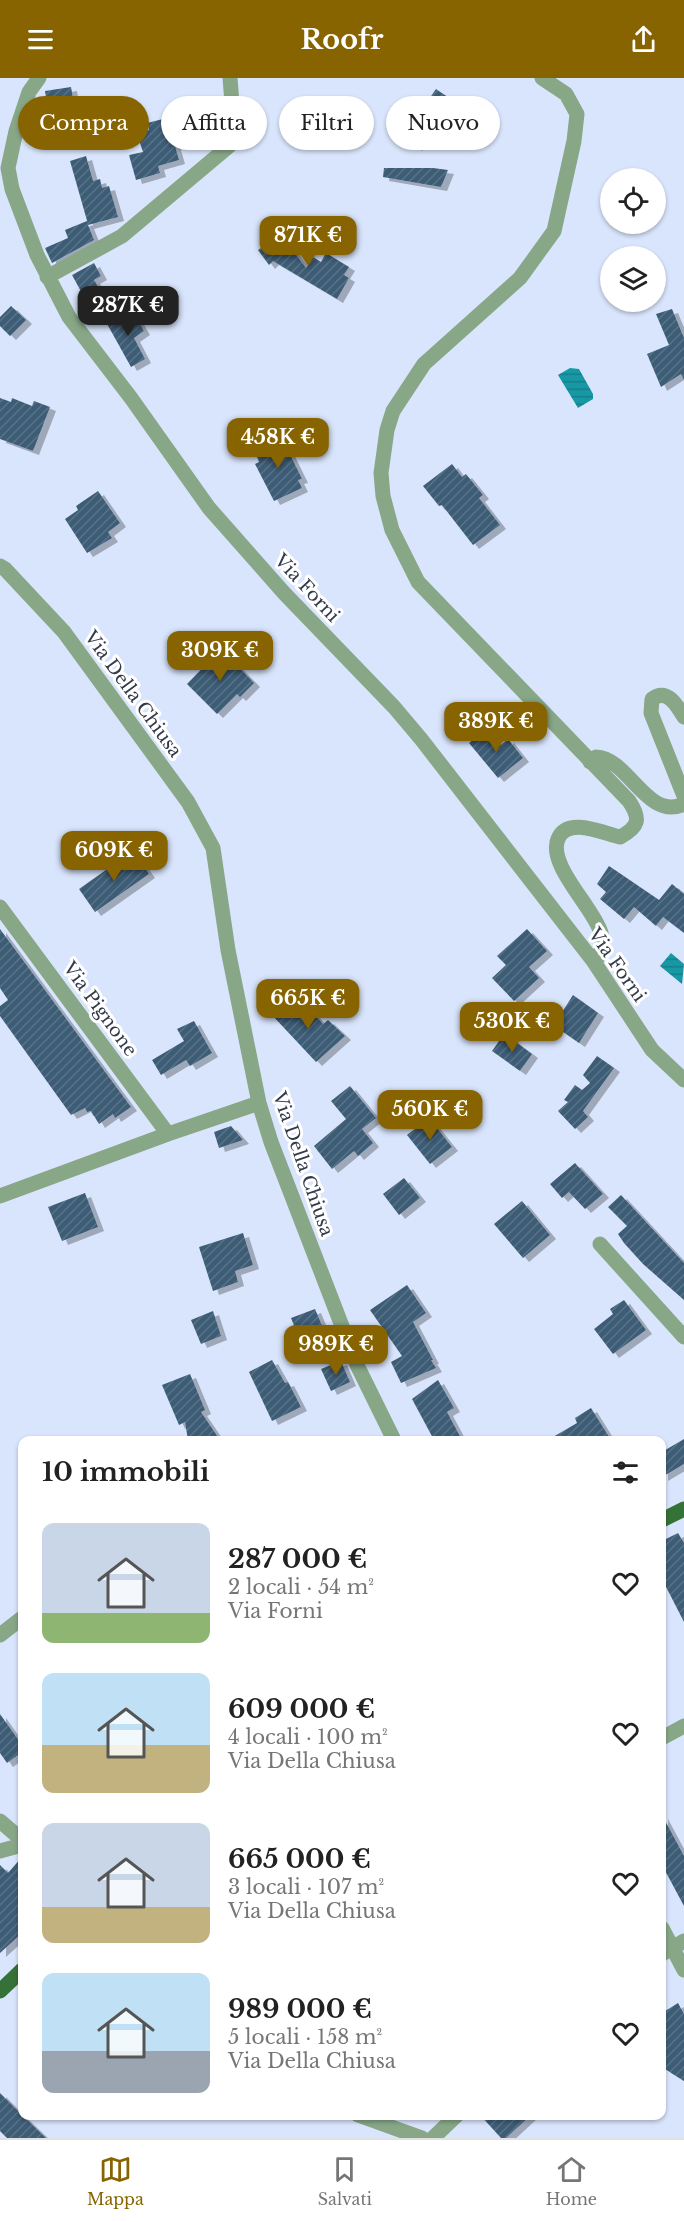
<!DOCTYPE html>
<html lang="it">
<head>
<meta charset="utf-8">
<style>
  :root { --surface:#fff; --page:#f6f6f6; --text:#222; --muted:#767676; --line:#e0e0e0; --accent:#876400 }
  body { margin:0; font-family:"Libre Baskerville",serif; background:var(--page); color:var(--text); height:100vh; display:flex; flex-direction:column; font-size:22px; white-space:nowrap }
  * { box-sizing:border-box; margin:0 }
  p { font-size:20px; color:var(--muted) }
  .icon { flex:none; width:33px; height:33px; fill:none; stroke:currentColor; stroke-width:2; stroke-linecap:round; stroke-linejoin:round }
  .map { position:relative; flex:1; overflow:hidden }
  .side { position:absolute; left:18px; top:1358px; width:648px; height:684px; display:flex; flex-direction:column; background:var(--surface); border-radius:12px; box-shadow:0 2px 4px #0004 }
  .side>* { flex:none }
  .guide { position:absolute; left:18px; top:18px; width:648px; height:54px; display:flex; gap:12px }
  .fabs { position:absolute; left:600px; top:90px; display:grid; gap:12px }
  .fabs a { display:grid; place-items:center; width:66px; height:66px; border-radius:50%; background:var(--surface); box-shadow:0 2px 4px #0004; font-size:30px }
  .price { position:absolute; translate:-50% -51px; padding:0 14px; border-radius:12px; background:var(--accent); color:#fff; font-size:20px; line-height:39px; filter:drop-shadow(0 2px 3px #0008) }
  .price::after { content:''; position:absolute; left:50%; top:36px; width:18px; height:14px; margin-left:-9px; background:inherit; clip-path:polygon(0 0,100% 0,50% 100%) }
  .price.on { background:#222; color:#fff }
  ul { padding:0; list-style:none }
  li { display:flex; align-items:center; gap:18px; height:150px; padding:0 24px }
  li span { display:grid; place-items:center; flex:none; width:168px; height:120px; border-radius:12px; color:#555 }
  li>.icon { margin-inline-start:auto }
  span .icon { width:72px; height:72px; fill:#fffc; stroke-width:1 }
  li b { font-size:26px }
  h2 { display:flex; justify-content:space-between; align-items:center; height:72px; padding:0 24px; font-size:26px }
  .tag { padding:0 21px; border-radius:27px; background:var(--surface); box-shadow:0 2px 4px #0004; font-size:21px; line-height:54px }
  .tag.on { background:var(--accent); color:#fff }
  header { display:flex; justify-content:space-between; align-items:center; height:78px; padding:0 24px; background:var(--accent); color:#fff; font-size:27px; font-weight:700 }
  .dock { display:flex; justify-content:space-around; align-items:center; height:84px; border-top:2px solid var(--line); background:var(--surface); font-size:16px; color:var(--muted) }
  .dock a { display:grid; justify-items:center; gap:3px }
  .dock .on { color:var(--accent) }
  .map>svg:first-child { display:block }
</style>
</head>
<body>
<header><svg class="icon" aria-label="menu" viewBox="0 0 24 24"><path d="M4 6h16M4 12h16M4 18h16"/></svg>Roofr<svg class="icon" aria-label="share" viewBox="0 0 24 24"><path d="M12 15V3M7 8l5-5 5 5M5 13v7h14v-7"/></svg></header>
<div class="map">
<svg width="684" height="2060" viewBox="0 0 684 2060">
  <defs>
    <pattern id="water-rules" width="6" height="5" patternUnits="userSpaceOnUse" patternTransform="scale(1.5)"><rect width="6" height="5" fill="#1699a5"/><path d="M0 2.5h6" fill="none" stroke="#157e88"/></pattern>
    <pattern id="building-hatch" width="6" height="6" patternUnits="userSpaceOnUse" patternTransform="scale(1.5)"><rect width="6" height="6" fill="#3e5d77"/><path d="M-1 1l2-2M0 6l6-6M5 7l2-2" fill="none" stroke="#587287"/></pattern>
    <filter id="shadow"><feDropShadow dx="6" dy="4" stdDeviation="0" flood-color="#0004"/></filter>
  </defs>
  <rect width="100%" height="100%" fill="#d9e5fc"/>
  <!-- water -->
  <path fill="url(#water-rules)" d="M570 290 579 291 593 316V321L578 330 558 297Z
    M671 875 684 886 682 906 660 888Z"/>
  <!-- building -->
  <path fill="url(#building-hatch)" filter="url(#shadow)" d="M71 9 77 43 50 47 45 13Z
    M436 11 449 20 416 69 403 59Z
    M167 40 179 82 158 88 160 95 136 102 129 77 143 74 137 56 149 52 147 45Z
    M86 78 93 103 100 101 102 110 109 108 118 139 88 147 94 162 52 185 45 170 68 160 65 152 87 143 88 146 70 83Z
    M384 90H433L448 92 441 109 383 99Z
    M281 157 306 190 313 179 321 184 326 175 349 189 344 197 349 200 337 221 273 183 269 187 258 172Z
    M94 185 101 198 94 202 111 230 95 239 72 197Z
    M11 228 26 242 10 258 0 248V239Z
    M672 231 684 260V302L681 296 661 309 647 276 669 267 656 236Z
    M133 234 144 253 134 260 145 281 131 289 106 244 121 236 123 240Z
    M0 320 11 324 12 320 32 328 34 323 50 329 33 373 0 361Z
    M281 358 302 401 298 402 302 410 274 423 255 386 259 384 254 371Z
    M452 386 462 399 466 396 483 417 479 420 500 447 473 467 442 427 439 428 423 408Z
    M98 413 120 445 108 454 112 460 87 475 65 441 78 432 76 428Z
    M221 571 254 605 240 619 237 616 217 636 187 606Z
    M486 651 500 668 508 661 523 680 498 700 469 665Z
    M133 773 149 796 95 834 79 811Z
    M609 788 659 822 672 806 684 816V855L663 839 656 848 634 829 624 841 600 821 606 814 597 806Z
    M0 851 131 1029 115 1040 113 1036 99 1046 91 1033 87 1034 85 1030 71 1037 0 938V928L8 922 0 910Z
    M527 851 547 873 529 889 539 900 514 923 492 900 506 887 497 878Z
    M573 917 598 935 579 965 556 949 562 941 559 939Z
    M302 923 323 946 328 942 345 958 316 984 271 936 285 924 292 931Z
    M194 943 212 975 190 988 186 982 161 997 152 982 184 963 177 951Z
    M502 959H509L532 976 520 993 492 973Z
    M597 978 614 990 583 1033 588 1039 575 1051 558 1033 568 1024 564 1022 575 1007 582 1012 590 1005 583 997Z
    M350 1008 376 1040 362 1051 373 1065 358 1078 354 1073 332 1091 314 1068 346 1041 331 1023Z
    M429 1040 452 1069 430 1086 407 1057Z
    M231 1048 243 1062 219 1070 214 1054Z
    M575 1085 603 1116 585 1131 569 1114 562 1120 550 1106Z
    M404 1100 420 1120 399 1137 383 1116Z
    M85 1115 98 1149 62 1163 48 1129Z
    M621 1117 684 1185V1222L643 1186 624 1165 618 1156 627 1148 608 1129Z
    M522 1123 550 1157 523 1180 494 1146Z
    M243 1155 253 1187 235 1193 238 1204 213 1213 199 1169Z
    M407 1207 426 1235 413 1244 433 1282H431L436 1290 401 1305 391 1284 402 1278 370 1232Z
    M624 1222 646 1252 613 1276 594 1251 613 1236 610 1231Z
    M315 1231 323 1250 299 1260 291 1240Z
    M213 1233 221 1258 201 1266 191 1242Z
    M272 1282 285 1305 288 1304 301 1329 272 1343 249 1294Z
    M341 1283 350 1304 331 1313 321 1291Z
    M190 1296 205 1332 201 1334 220 1362H188L185 1344 179 1347 162 1307Z
    M438 1302 454 1330 447 1334 462 1362H434L412 1321Z
    M591 1330 611 1362H548L577 1345 575 1340Z
    M684 1361V1386L662 1399V1374Z
    M678 1455 684 1465V1544L662 1501V1463Z
    M0 1636 22 1667V1674L7 1685 0 1675Z
    M662 1737 684 1778V1828L662 1787Z
    M22 1779V1855L0 1875V1787L8 1795Z
    M678 1925 684 1936V2003L665 1991 662 1985V1935Z
    M0 2015 18 2033 46 2060H7L0 2053Z
    M480 2037H531L506 2060H501Z"/>
  <g fill="none" stroke-linecap="round" stroke-linejoin="round">
    <!-- minor -->
    <path stroke="#87a787" stroke-width="15" d="M39 0 29 14 16 53 8 90 12 111 37 177 69 239 131 320 209 430 284 515 394 629 421 661 594 884 652 972 684 1002
      M542 0 566 16 577 36 574 63 554 153 520 200 424 286 393 333 387 352 381 395 383 418 392 452 418 504 629 723C641 741 639 749 620 759 603 755 567 738 558 761 547 787 594 830 601 855 604 866 602 876 594 884
      M47 199 122 158 235 63 230 0
      M0 488 5 491 64 554 188 724 213 770 228 872 259 1025 271 1064 357 1287 394 1362
      M684 639C677 627 667 610 652 621L651 635 684 718
      M590 684 596 679C628 680 646 741 682 727L684 723
      M0 829 168 1056
      M0 1118 168 1056 259 1025
      M600 1166 684 1259
      M0 1557 22 1540
      M662 1660 684 1648
      M0 1743 22 1762
      M0 1773 22 1767
      M662 1850 684 1892
      M662 1876 684 1863
      M358 2037 422 2060
      M433 2060 457 2037"/>
    <!-- major -->
    <path stroke="#357237" stroke-width="15" d="M662 1442 684 1431
      M0 1913 22 1892"/>
  </g>
  <g text-anchor="middle" stroke-width="6" stroke-linejoin="round" paint-order="stroke">
    <!-- street labels -->
    <g font-size="18" fill="#333a49" stroke="#fff">
      <text transform="translate(307 510) rotate(47)" y="6">Via Forni</text>
      <text transform="translate(133 616) rotate(54)" y="6">Via Della Chiusa</text>
      <text transform="translate(617 887) rotate(55)" y="6">Via Forni</text>
      <text transform="translate(100 931) rotate(54)" y="6">Via Pignone</text>
      <text transform="translate(303 1086) rotate(71)" y="6">Via Della Chiusa</text>
    </g>
  </g>
</svg>
<div class="fabs">
<a><svg class="icon" aria-label="locate" viewBox="0 0 24 24"><circle cx="12" cy="12" r="6"/><path d="M12 2v4M12 18v4M2 12h4M18 12h4"/></svg></a>
<a><svg class="icon" aria-label="layers" viewBox="0 0 24 24"><path d="M12 4l9 5-9 5-9-5zM3 14l9 5 9-5"/></svg></a>
</div>
<b class="price" style="left:308px;top:189px">871K €</b>
<b class="price on" style="left:128px;top:259px">287K €</b>
<b class="price" style="left:278px;top:391px">458K €</b>
<b class="price" style="left:220px;top:604px">309K €</b>
<b class="price" style="left:496px;top:675px">389K €</b>
<b class="price" style="left:114px;top:804px">609K €</b>
<b class="price" style="left:308px;top:952px">665K €</b>
<b class="price" style="left:512px;top:975px">530K €</b>
<b class="price" style="left:430px;top:1063px">560K €</b>
<b class="price" style="left:336px;top:1298px">989K €</b>
<div class="guide">
<a class="tag on">Compra</a>
<a class="tag">Affitta</a>
<a class="tag">Filtri</a>
<a class="tag">Nuovo</a>
</div>
<section class="side">
<h2>10 immobili<svg class="icon" aria-label="filters" viewBox="0 0 24 24"><path d="M4 7h16M4 17h16"/><circle cx="9" cy="7" r="2"/><circle cx="15" cy="17" r="2"/></svg></h2>
<ul>
<li><span style="background:linear-gradient(#c9d6e8 75%,#8fb573 0)"><svg class="icon" aria-label="home" viewBox="0 0 24 24"><path d="M3 11l9-7 9 7M6 9v11h12V9"/></svg></span><div><b>287 000 €</b><p>2 locali · 54 m²</p><p>Via Forni</p></div><svg class="icon" aria-label="heart" viewBox="0 0 24 24"><path d="M12 20l-8-8c-3-5 5-10 8-4 3-6 11-1 8 4z"/></svg></li>
<li><span style="background:linear-gradient(#bfe0f5 60%,#c2b280 0)"><svg class="icon" aria-label="home" viewBox="0 0 24 24"><path d="M3 11l9-7 9 7M6 9v11h12V9"/></svg></span><div><b>609 000 €</b><p>4 locali · 100 m²</p><p>Via Della Chiusa</p></div><svg class="icon" aria-label="heart" viewBox="0 0 24 24"><path d="M12 20l-8-8c-3-5 5-10 8-4 3-6 11-1 8 4z"/></svg></li>
<li><span style="background:linear-gradient(#c9d6e8 70%,#c2b280 0)"><svg class="icon" aria-label="home" viewBox="0 0 24 24"><path d="M3 11l9-7 9 7M6 9v11h12V9"/></svg></span><div><b>665 000 €</b><p>3 locali · 107 m²</p><p>Via Della Chiusa</p></div><svg class="icon" aria-label="heart" viewBox="0 0 24 24"><path d="M12 20l-8-8c-3-5 5-10 8-4 3-6 11-1 8 4z"/></svg></li>
<li><span style="background:linear-gradient(#bfe0f5 65%,#9aa5b1 0)"><svg class="icon" aria-label="home" viewBox="0 0 24 24"><path d="M3 11l9-7 9 7M6 9v11h12V9"/></svg></span><div><b>989 000 €</b><p>5 locali · 158 m²</p><p>Via Della Chiusa</p></div><svg class="icon" aria-label="heart" viewBox="0 0 24 24"><path d="M12 20l-8-8c-3-5 5-10 8-4 3-6 11-1 8 4z"/></svg></li>
</ul>
</section>
</div>
<nav class="dock">
<a class="on"><svg class="icon" aria-label="map" viewBox="0 0 24 24"><path d="M3 6l6-2 6 2 6-2v14l-6 2-6-2-6 2zM9 4v14M15 6v14"/></svg>Mappa</a>
<a><svg class="icon" aria-label="saved" viewBox="0 0 24 24"><path d="M7 4h10v16l-5-4-5 4z"/></svg>Salvati</a>
<a><svg class="icon" aria-label="home" viewBox="0 0 24 24"><path d="M3 11l9-7 9 7M6 9v11h12V9"/></svg>Home</a>
</nav>
</body>
</html>
